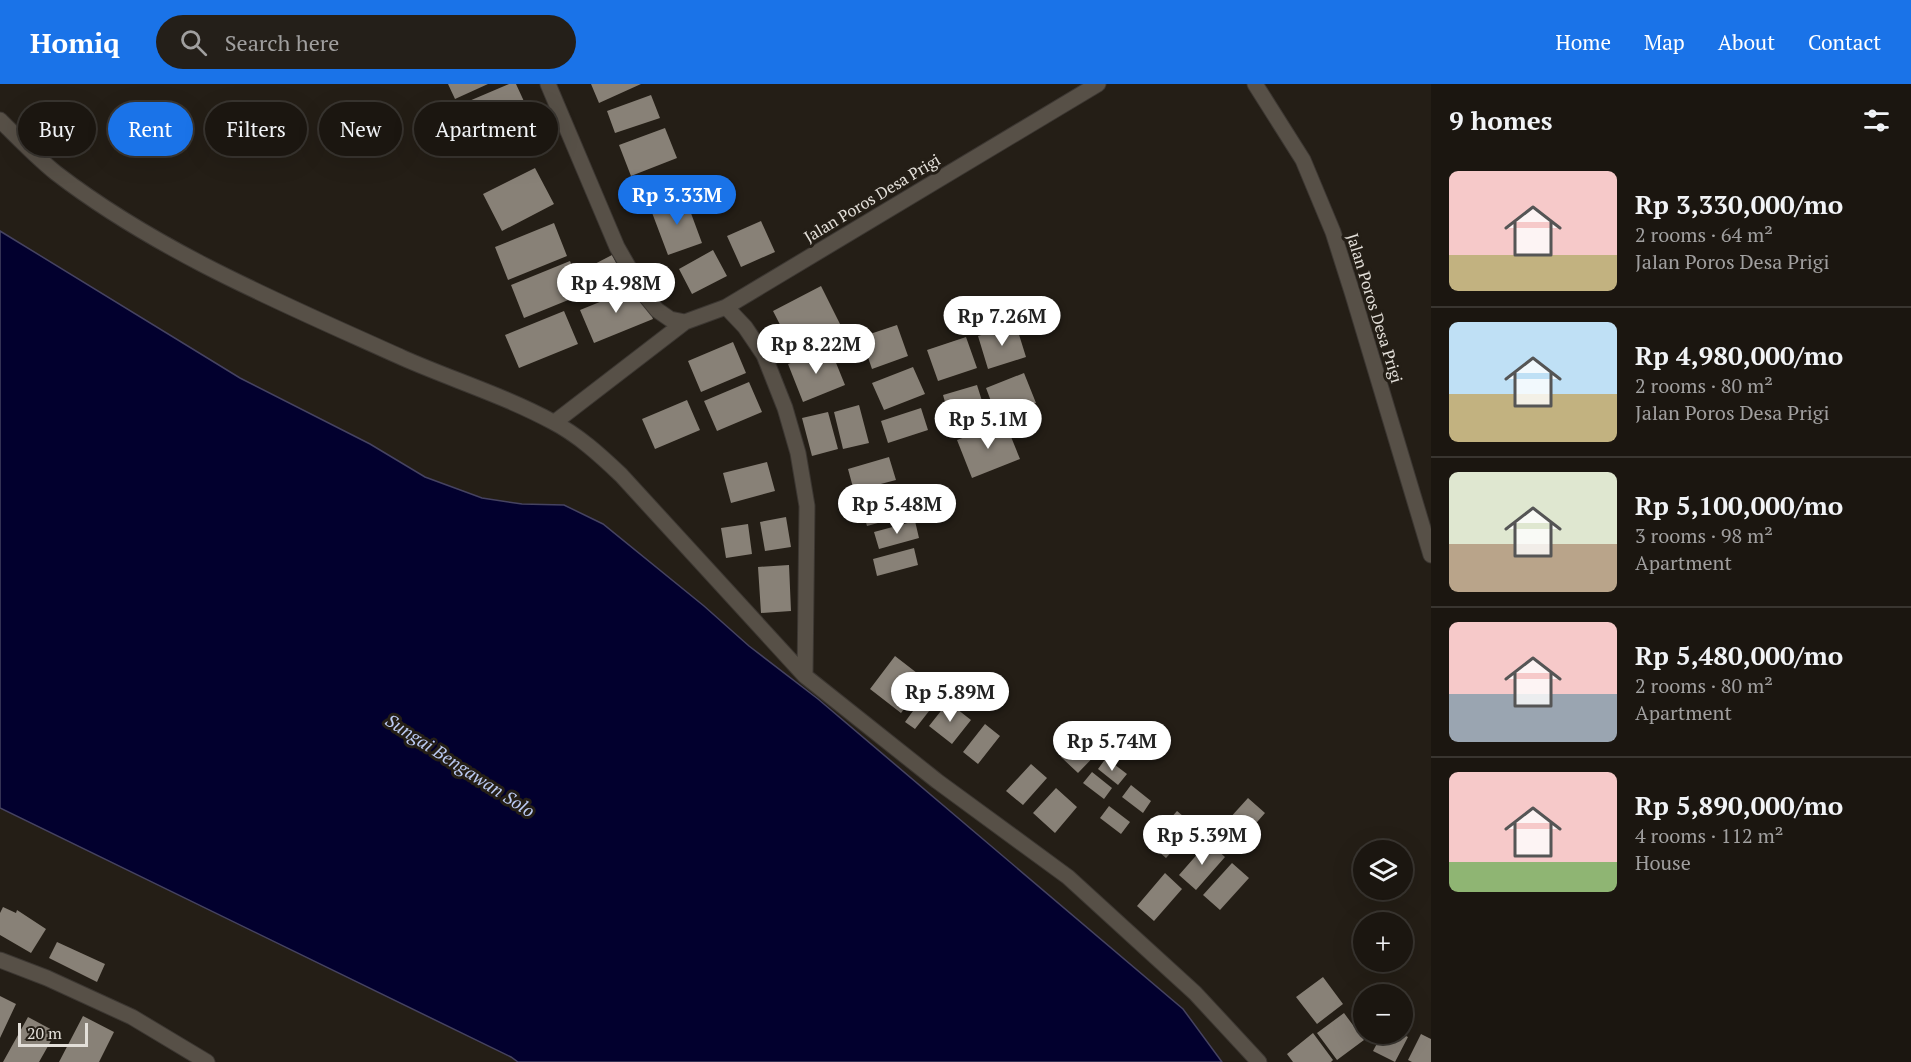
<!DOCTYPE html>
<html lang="en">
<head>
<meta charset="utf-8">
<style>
  :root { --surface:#1b1610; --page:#241f19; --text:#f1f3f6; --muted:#a09f9f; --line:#393530; --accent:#1a73e8 }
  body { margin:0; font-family:"PT Serif",serif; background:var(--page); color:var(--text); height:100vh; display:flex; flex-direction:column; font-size:22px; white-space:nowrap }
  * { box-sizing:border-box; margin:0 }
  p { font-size:20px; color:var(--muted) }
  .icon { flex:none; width:33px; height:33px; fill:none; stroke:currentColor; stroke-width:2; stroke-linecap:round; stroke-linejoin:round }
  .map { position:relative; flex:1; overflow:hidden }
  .drawer { display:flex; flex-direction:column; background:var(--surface); width:480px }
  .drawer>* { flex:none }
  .guide { position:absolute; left:18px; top:18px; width:570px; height:54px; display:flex; gap:12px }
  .controls { position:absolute; left:1353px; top:756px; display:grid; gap:12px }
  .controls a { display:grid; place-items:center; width:60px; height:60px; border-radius:50%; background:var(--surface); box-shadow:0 6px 24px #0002,0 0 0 2px var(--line); font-size:30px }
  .scale { position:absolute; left:18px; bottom:15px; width:70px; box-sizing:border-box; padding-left:6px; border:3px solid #e3dfd9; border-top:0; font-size:16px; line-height:21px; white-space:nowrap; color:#e3dfd9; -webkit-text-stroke:4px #241e16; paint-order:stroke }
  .price { position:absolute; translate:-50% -51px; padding:0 14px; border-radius:21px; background:#fff; color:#222; font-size:20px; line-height:39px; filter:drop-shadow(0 2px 3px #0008) }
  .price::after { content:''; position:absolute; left:50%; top:36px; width:18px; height:14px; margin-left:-9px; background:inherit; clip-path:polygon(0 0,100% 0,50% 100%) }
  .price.current { background:var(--accent); color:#fff }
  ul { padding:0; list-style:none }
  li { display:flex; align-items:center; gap:18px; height:150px; padding:0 18px }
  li+li { border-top:2px solid var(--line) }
  li span { display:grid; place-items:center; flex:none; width:168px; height:120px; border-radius:9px; color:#555 }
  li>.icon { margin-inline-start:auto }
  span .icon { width:72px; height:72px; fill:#fffc; stroke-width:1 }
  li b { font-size:26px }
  h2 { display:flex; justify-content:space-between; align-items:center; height:72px; padding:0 18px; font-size:26px }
  .pill { padding:0 21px; border-radius:27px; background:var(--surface); box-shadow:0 6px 24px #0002,0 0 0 2px var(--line); font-size:21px; line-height:54px }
  .pill.current { background:var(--accent); color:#fff }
  header { display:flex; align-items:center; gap:36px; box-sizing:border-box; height:84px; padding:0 30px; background:var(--accent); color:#fff }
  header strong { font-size:28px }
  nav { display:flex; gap:33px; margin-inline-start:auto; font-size:21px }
  .search { width:420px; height:54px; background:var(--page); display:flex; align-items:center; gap:15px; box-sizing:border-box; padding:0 21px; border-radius:33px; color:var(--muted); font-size:22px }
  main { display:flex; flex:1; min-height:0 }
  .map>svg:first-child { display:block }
</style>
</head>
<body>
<header>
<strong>Homiq</strong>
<div class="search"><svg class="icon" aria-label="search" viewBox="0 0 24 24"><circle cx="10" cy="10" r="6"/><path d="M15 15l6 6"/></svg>Search here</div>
<nav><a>Home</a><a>Map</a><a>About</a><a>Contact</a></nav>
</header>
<main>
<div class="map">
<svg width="1431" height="978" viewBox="0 0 1431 978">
  <rect width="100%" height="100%" fill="#241e16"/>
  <!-- water -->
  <path fill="#02002e" stroke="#464361" stroke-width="1.5" d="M0 147 240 294 370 360 425 393 482 414 522 420 564 421 603 440 704 522 749 562 818 615 1183 925 1222 978H518L511 973 0 724Z"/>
  <!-- building -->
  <path fill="#888177" d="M448 0H488L455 15Z
    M509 0H516L534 39 480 62 462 20Z
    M591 0H641L599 19Z
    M651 11 660 34 615 49 607 27Z
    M665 44 677 74 631 92 619 61Z
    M535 84 554 120 502 147 483 110Z
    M685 113 702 159 668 171 651 126Z
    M761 137 775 168 741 183 727 152Z
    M554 139 567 172 508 196 495 163Z
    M713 166 727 192 692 210 679 185Z
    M612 171 627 200 600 214 585 185Z
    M570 177 583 210 524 234 511 201Z
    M639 202 653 235 594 259 580 226Z
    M821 202 841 242 793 266 773 227Z
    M564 227 578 260 519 284 505 251Z
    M897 241 908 272 872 285 861 253Z
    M1016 241 1026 273 988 285 978 252Z
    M966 253 977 284 938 297 927 266Z
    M733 258 746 289 701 308 688 277Z
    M830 264 845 301 803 318 788 280Z
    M913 283 925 310 884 326 872 299Z
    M1024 289 1036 319 997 333 986 304Z
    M749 298 762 328 717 347 704 317Z
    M977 301 988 336 953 346 943 311Z
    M687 316 700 346 655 365 642 335Z
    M859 321 869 359 843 365 834 328Z
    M921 324 928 346 888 359 881 337Z
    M828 328 838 365 812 372 802 334Z
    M1005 338 1020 375 972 394 957 356Z
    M889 373 896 396 854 407 848 385Z
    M767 378 775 407 731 419 723 389Z
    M902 414 907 431 867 442 862 425Z
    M786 433 791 463 765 467 760 438Z
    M915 437 919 454 879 465 874 448Z
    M748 440 752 470 726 474 721 444Z
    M914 464 918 481 877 492 873 475Z
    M789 481 791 527 761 529 758 483Z
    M895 572 926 596 901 629 870 605Z
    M929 605 940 613 915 645 905 638Z
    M948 618 971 636 952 660 929 642Z
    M985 640 1000 652 978 680 963 668Z
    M1087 645 1104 662 1078 689 1061 673Z
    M1106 674 1127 690 1118 701 1098 685Z
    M1031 680 1047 694 1023 721 1006 707Z
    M1092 688 1112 704 1104 715 1083 699Z
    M1131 701 1151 717 1143 729 1122 713Z
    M1056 704 1077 723 1055 749 1033 729Z
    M1248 714 1265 729 1236 762 1219 746Z
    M1109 722 1130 738 1121 750 1100 734Z
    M1177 727 1195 742 1166 774 1149 759Z
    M1208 758 1225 773 1196 806 1179 791Z
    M1232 779 1249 794 1220 826 1203 811Z
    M1165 789 1182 805 1154 837 1137 822Z
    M3 823 16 829 17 826 46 845 31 869 0 851V829Z
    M57 858 105 880 97 898 49 874Z
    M1323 893 1343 920 1317 940 1296 913Z
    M0 912 16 920 0 954Z
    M1344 929 1364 956 1337 976 1317 949Z
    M83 932 114 948 99 978H59Z
    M28 933 56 948 39 978H3Z
    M1313 949 1333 976 1331 978H1293L1287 970Z
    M1382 950H1402L1408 953 1395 978 1373 967Z
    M1421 950 1431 955V978H1412L1408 976Z"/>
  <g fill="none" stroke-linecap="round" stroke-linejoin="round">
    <!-- minor casing -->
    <g stroke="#3c3732" stroke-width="17">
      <path id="minor" d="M548 0 617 163 644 210 657 226 670 235 685 238
        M1255 0 1303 76 1333 148 1353 211 1431 471
        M0 36C18 54 36 73 56 89 160 169 284 220 403 274 453 296 505 312 553 338 578 351 600 371 621 391L805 592 937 697 1068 793 1195 909 1259 978
        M726 223 745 243 764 271 785 324 798 369 807 422 805 592
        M555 338 685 238 726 223 1098 0
        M0 876 47 894 132 933 207 978"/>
    </g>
    <!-- minor -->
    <use href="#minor" stroke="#575047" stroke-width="15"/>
  </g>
  <g text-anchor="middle" stroke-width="6" stroke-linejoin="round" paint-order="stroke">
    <!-- street labels -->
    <g font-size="16" fill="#e3dfd9" stroke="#241e16">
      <text transform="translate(872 114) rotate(-31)" y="6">Jalan Poros Desa Prigi</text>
      <text transform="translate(1375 224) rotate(73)" y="6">Jalan Poros Desa Prigi</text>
    </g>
    <!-- water labels -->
    <g font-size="18" font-style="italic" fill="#bbcaf2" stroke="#241e16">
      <text transform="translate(460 682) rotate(33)" y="6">Sungai Bengawan Solo</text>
    </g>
  </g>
</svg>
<div class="controls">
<a><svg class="icon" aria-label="layers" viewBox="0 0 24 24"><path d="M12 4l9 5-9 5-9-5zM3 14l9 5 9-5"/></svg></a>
<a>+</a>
<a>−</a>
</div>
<div class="scale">20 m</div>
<b class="price current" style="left:677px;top:142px">Rp 3.33M</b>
<b class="price" style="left:616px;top:230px">Rp 4.98M</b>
<b class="price" style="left:1002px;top:263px">Rp 7.26M</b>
<b class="price" style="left:816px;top:291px">Rp 8.22M</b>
<b class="price" style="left:988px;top:366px">Rp 5.1M</b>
<b class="price" style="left:897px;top:451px">Rp 5.48M</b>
<b class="price" style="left:950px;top:639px">Rp 5.89M</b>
<b class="price" style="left:1112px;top:688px">Rp 5.74M</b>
<b class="price" style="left:1202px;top:782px">Rp 5.39M</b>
<div class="guide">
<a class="pill">Buy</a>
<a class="pill current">Rent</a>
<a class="pill">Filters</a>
<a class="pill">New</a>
<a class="pill">Apartment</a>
</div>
</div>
<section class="drawer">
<h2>9 homes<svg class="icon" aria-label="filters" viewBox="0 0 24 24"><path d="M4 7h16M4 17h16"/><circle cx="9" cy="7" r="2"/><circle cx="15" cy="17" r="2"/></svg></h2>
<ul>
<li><span style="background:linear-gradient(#f6c9c9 70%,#c2b280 0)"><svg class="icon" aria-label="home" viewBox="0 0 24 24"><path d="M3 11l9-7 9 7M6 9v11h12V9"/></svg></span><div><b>Rp 3,330,000/mo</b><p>2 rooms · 64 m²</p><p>Jalan Poros Desa Prigi</p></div></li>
<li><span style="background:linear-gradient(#bfe0f5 60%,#c2b280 0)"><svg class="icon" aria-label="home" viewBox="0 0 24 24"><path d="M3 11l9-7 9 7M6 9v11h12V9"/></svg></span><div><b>Rp 4,980,000/mo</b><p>2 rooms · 80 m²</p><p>Jalan Poros Desa Prigi</p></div></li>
<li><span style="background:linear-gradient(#dfe7d0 60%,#b9a48a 0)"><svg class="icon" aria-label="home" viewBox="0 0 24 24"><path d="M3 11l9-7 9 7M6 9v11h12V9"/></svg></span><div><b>Rp 5,100,000/mo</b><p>3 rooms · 98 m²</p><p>Apartment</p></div></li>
<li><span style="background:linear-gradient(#f6c9c9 60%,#9aa5b1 0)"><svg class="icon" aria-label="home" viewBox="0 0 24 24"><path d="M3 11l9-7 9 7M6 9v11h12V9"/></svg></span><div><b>Rp 5,480,000/mo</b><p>2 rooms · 80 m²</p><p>Apartment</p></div></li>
<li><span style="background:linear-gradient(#f6c9c9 75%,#8fb573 0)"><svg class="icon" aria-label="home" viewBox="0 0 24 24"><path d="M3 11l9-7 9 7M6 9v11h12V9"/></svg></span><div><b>Rp 5,890,000/mo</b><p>4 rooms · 112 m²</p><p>House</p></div></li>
</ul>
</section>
</main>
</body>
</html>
